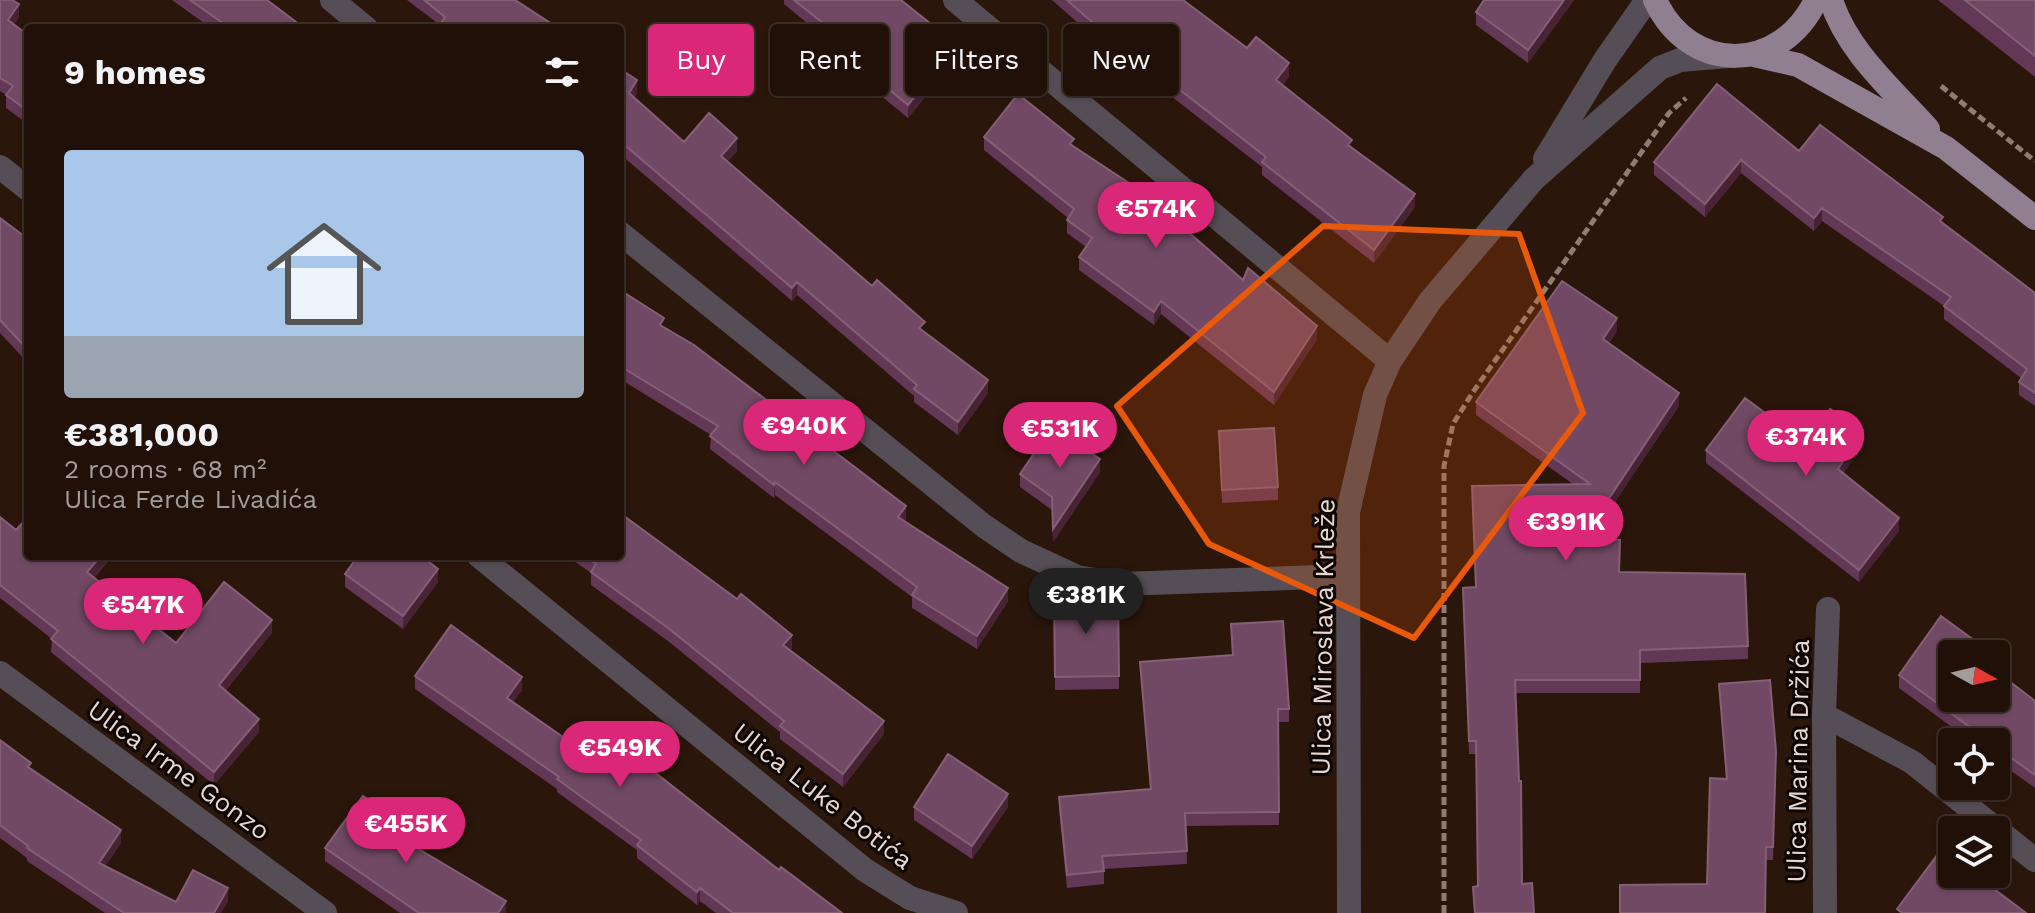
<!DOCTYPE html>
<html lang="en">
<head>
<meta charset="utf-8">
<style>
  :root { --surface:#201008; --page:#281912; --text:#f1f3f6; --muted:#a29d9c; --line:#3d3029; --accent:#db2777 }
  body { margin:0; font-family:"Work Sans",sans-serif; background:var(--page); color:var(--text); height:100vh; display:flex; flex-direction:column; font-size:30px; white-space:nowrap }
  * { box-sizing:border-box; margin:0 }
  p { font-size:26px; color:var(--muted) }
  .icon { flex:none; width:44px; height:44px; fill:none; stroke:currentColor; stroke-width:2; stroke-linecap:round; stroke-linejoin:round }
  .map { position:relative; flex:1; overflow:hidden }
  .panel { position:absolute; left:24px; top:24px; width:600px; height:536px; display:flex; flex-direction:column; background:var(--surface); border-radius:8px; box-shadow:0 2px 6px #0004,0 0 0 2px var(--line) }
  .panel>* { flex:none }
  .top-card { position:absolute; left:648px; top:24px; width:760px; height:72px; display:flex; gap:16px }
  .needle { width:52px; rotate:98deg }
  .fabs { position:absolute; left:1938px; top:640px; display:grid; gap:16px }
  .fabs a { display:grid; place-items:center; width:72px; height:72px; border-radius:8px; background:var(--surface); box-shadow:0 2px 6px #0004,0 0 0 2px var(--line); font-size:40px }
  .price { position:absolute; translate:-50% -68px; padding:0 18px; border-radius:28px; background:var(--accent); color:#fff; font-size:26px; line-height:52px; filter:drop-shadow(0 2px 4px #0008) }
  .price::after { content:''; position:absolute; left:50%; top:48px; width:24px; height:18px; margin-left:-12px; background:inherit; clip-path:polygon(0 0,100% 0,50% 100%) }
  .price.current { background:#222; color:#fff }
  ul { padding:0; list-style:none }
  li { display:grid; align-content:center; gap:16px; height:424px; padding:0 40px }
  li span { display:grid; place-items:center; height:248px; border-radius:8px; color:#555 }
  li>.icon { margin-inline-start:auto }
  span .icon { width:144px; height:144px; fill:#fffc; stroke-width:1 }
  li b { font-size:34px }
  h2 { display:flex; justify-content:space-between; align-items:center; height:96px; padding:0 40px; font-size:34px }
  .chip { padding:0 28px; border-radius:8px; background:var(--surface); box-shadow:0 2px 6px #0004,0 0 0 2px var(--line); font-size:28px; line-height:72px }
  .chip.current { background:var(--accent); color:#fff }
  .map>svg:first-child { display:block }
</style>
</head>
<body>
<div class="map">
<svg width="2035" height="913" viewBox="0 0 2035 913">
  <rect width="100%" height="100%" fill="#2b160b"/>
  <g fill="none" stroke-linecap="round" stroke-linejoin="round">
    <!-- path -->
    <path stroke="#8f7d74" stroke-width="5" stroke-dasharray="8 4" stroke-linecap="butt" d="M1941 86 2035 161
      M1444 913V466L1453 424 1473 392 1669 113 1686 98"/>
    <!-- minor -->
    <path stroke="#564e56" stroke-width="24" d="M332 0 366 28
      M955 0 1390 361
      M1545 159 1605 60 1647 0
      M0 167 28 189
      M620 233 984 526 1021 551 1077 577 1120 584 1347 576
      M479 556 865 870 910 898 956 913
      M0 673 325 913
      M1824 715 1912 762 2035 860
      M1349 913 1348 512 1375 395 1390 361 1430 301 1534 179 1660 68 1680 60 1728 56
      M1825 913 1824 715 1828 609"/>
    <!-- major -->
    <path stroke="#907f91" stroke-width="24" d="M1655 0C1690 76 1781 73 1816 0
      M1831 0C1847 51 1893 90 1928 129
      M1754 55 1798 65 1946 148 2035 218"/>
  </g>
  <!-- wall -->
  <path fill="#633857" d="M0 0 19 17 14 24 28 35V124L6 108V95L0 91Z
    M172 0H267L304 28H211Z
    M407 0H515L558 28H439L440 25Z
    M784 0H901L957 58 908 118 857 76V64L784 4Z
    M1052 0H1183L1247 48 1289 76 1283 85 1352 147 1415 207 1374 263 1262 175V167L1085 29Z
    M1484 0H1574L1528 63 1476 25V12Z
    M1938 0H2035V77Z
    M620 69 637 93 634 98 684 142 737 151 727 162 925 332 988 393 958 435 914 402V396L797 295 792 301 620 154Z
    M984 137 1074 146 1317 339 1274 405 1161 314 1154 325 1079 270V257L1086 247 1067 233V220L1068 218 984 150Z
    M1799 151 1943 224 2035 293V406L2019 395V382L2021 378 1944 319V306L1822 221 1814 231 1741 173 1705 217 1654 175V162Z
    M0 218 28 239V363L0 333Z
    M620 290 664 328 906 519 904 521 1008 601 977 649 912 608V597L775 495 774 498 710 449 711 435 620 379Z
    M1617 331 1609 343 1679 406 1590 539 1620 572 1748 646V659L1640 663V693H1516L1522 884 1534 913H1474L1473 887 1477 886 1476 754H1469L1463 601 1573 484 1476 415V402Z
    M1219 431 1278 487V500L1222 503Z
    M1863 443 1843 474 1899 531 1859 582 1706 463V450Z
    M1100 472 1053 542 1052 510 1020 487V474Z
    M0 517 28 556H111V558L94 578 176 643 272 633 226 690 259 732 214 785 51 652 52 639 0 598Z
    M567 556H620L792 648 790 650 884 734 843 787 780 739V732L668 641 591 585V573Z
    M345 574 438 582 403 629 345 587Z
    M1118 596 1119 689 1055 690 1054 597Z
    M1231 624 1289 709V722H1278L1279 825 1186 826 1187 864 1104 869V884L1067 888 1059 810V797L1150 789 1140 662 1232 655Z
    M1996 656 1999 673 2035 701V788L1996 760V742H1972L1899 688V675Z
    M415 676 522 690 513 702 579 748 639 761 779 870 842 913H716L700 901 697 905 637 858V850L557 792V789L415 689Z
    M1719 684 1776 751 1773 860H1766L1726 779Z
    M0 740 31 769 121 843 105 866 176 902 228 901 221 913H105L27 861V858L0 838Z
    M914 807H1008L972 859 914 820Z
    M325 848 423 852 506 913H400L325 861Z"/>
  <!-- shaded-wall -->
  <path fill="#472333" d="M1564 0H1574L1528 63V50Z
    M19 4V17L8 33V20Z
    M957 45V58L908 118V105Z
    M1289 63V76L1276 93V80Z
    M637 80V93L629 106V93Z
    M737 138V151L721 169V156Z
    M1741 160V173L1705 217V204Z
    M1415 194V207L1374 263V250Z
    M1822 208V221L1814 231V218Z
    M797 282V295L792 301V288Z
    M1161 301V314L1154 325V312Z
    M1617 318V331L1603 352V339Z
    M1317 326V339L1274 405V392Z
    M988 380V393L958 435V422Z
    M1679 393V406L1582 552V539Z
    M1863 430V443L1838 482V469Z
    M1100 459V472L1053 542V529Z
    M775 482V495L774 498V485Z
    M906 506V519L898 530V517Z
    M1899 518V531L1859 582V570Z
    M101 556H111V558L87 585V572Z
    M438 569V582L403 629V616Z
    M1008 588V601L977 649V636Z
    M272 620V633L219 698V685Z
    M792 635V648L783 658V645Z
    M2000 659V672L1996 678V665Z
    M522 677V690L507 711V698Z
    M259 719V732L214 785V772Z
    M884 721V734L843 787V774Z
    M1008 794V807L972 859V846Z
    M121 830V843L99 876V863Z
    M424 838V851L417 848Z
    M228 888V901L221 913H214Z
    M700 888V901L697 905V892Z
    M506 901V913H498Z"/>
  <!-- building -->
  <path fill="#714964" stroke="#845f75" stroke-width="2" d="M0 0H12L19 4 8 20 28 35V111L6 95 13 86 0 78Z
    M190 0H267L304 28H230Z
    M424 0H515L558 28H443L439 26 445 17Z
    M794 0H901L957 45 908 105 857 63 863 55Z
    M1067 0H1183L1247 48 1256 37 1289 63 1276 80 1352 140 1348 145 1415 194 1374 250 1262 162 1266 157 1085 16Z
    M1484 0H1564L1528 50 1476 12Z
    M1965 0H2035V56Z
    M620 69 637 80 629 93 684 142 709 113 737 138 721 156 872 286 877 280 925 322 919 328 988 380 958 422 914 389 917 385 797 282 792 288 620 141Z
    M1717 84 1799 151 1820 125 1943 217 1940 221 2035 293V393L2019 382 2027 369 1944 306 1951 297 1822 208 1814 218 1741 160 1705 204 1654 162Z
    M1018 94 1074 139 1070 144 1144 193 1243 280 1248 268 1317 326 1274 392 1161 301 1154 312 1079 257 1092 238 1067 220 1074 209 984 137Z
    M0 218 28 239V350L0 320Z
    M1562 281 1617 318 1603 339 1679 393 1582 539 1620 540 1619 572 1745 574 1748 646 1640 650V680H1515L1519 781H1521L1522 884 1532 883 1534 913H1475L1473 887 1478 886 1476 741H1469L1463 588 1476 587 1472 486 1590 484 1476 402Z
    M620 290 664 318 660 325 694 345 906 506 898 517 1008 588 977 636 912 595 917 587 775 482 774 485 710 436 718 426 620 366Z
    M1745 398 1808 445 1830 409 1863 430 1838 469 1899 518 1859 570 1706 450Z
    M1052 427 1100 459 1053 529 1052 497 1020 474Z
    M1274 428 1278 487 1222 490 1219 431Z
    M620 513 737 599 741 594 792 635 783 645 884 721 843 774 780 726 784 721 668 628 591 572 596 564 585 556H620Z
    M0 517 16 530 28 517V556H101L87 572 176 643 224 582 272 620 219 685 259 719 214 772 51 639 58 631 0 585Z
    M358 556H421L438 569 403 616 345 574Z
    M1118 596 1119 676 1055 677 1054 597Z
    M1941 616 1993 654H1952V698H1996V671L2035 701V775L1996 747V742H1990L1899 675Z
    M1283 621 1289 709H1278L1279 812 1185 813 1187 851 1102 856 1104 871 1067 875 1059 797 1151 789 1140 662 1233 655 1231 624Z
    M451 625 522 677 507 698 579 748 595 726 639 757 638 759 779 870 781 867 842 913H733L700 888 697 892 637 845 641 840 557 779 559 777 415 676Z
    M1770 680 1776 751 1773 847H1766L1765 913H1620V885L1707 884 1710 778 1727 779 1719 684Z
    M0 740 31 763 28 767 121 830 99 863 176 902 193 870 228 888 214 913H124L27 848 28 846 0 825Z
    M948 754 1008 794 972 846 914 807Z
    M363 796 424 838 417 848 506 901 498 913H419L325 848Z
    M1941 850 1952 858V874H1974L2026 913H1902L1897 909Z"/>
  <!-- marked area -->
  <path fill="#e8590c" fill-opacity="0.2" stroke="#e8590c" stroke-width="6" stroke-linejoin="round" d="M1323 226 1519 234 1583 413 1414 638 1209 544 1117 406Z"/>
  <g text-anchor="middle" stroke-width="6" stroke-linejoin="round" paint-order="stroke">
    <!-- street labels -->
    <g font-size="26" fill="#e7d7d0" stroke="#0d0502">
      <text transform="translate(1323 637) rotate(-89)" y="9">Ulica Miroslava Krleže</text>
      <text transform="translate(1798 761) rotate(-89)" y="9">Ulica Marina Držića</text>
      <text transform="translate(179 770) rotate(36)" y="9">Ulica Irme Gonzo</text>
      <text transform="translate(823 796) rotate(38)" y="9">Ulica Luke Botića</text>
    </g>
  </g>
</svg>
<div class="fabs">
<a><svg class="needle" viewBox="-14 -14 28 28"><path d="M0-13l5 13h-10z" fill="#e53935"/><path d="M0 13l5-13h-10z" fill="#a29d9c"/></svg></a>
<a><svg class="icon" aria-label="locate" viewBox="0 0 24 24"><circle cx="12" cy="12" r="6"/><path d="M12 2v4M12 18v4M2 12h4M18 12h4"/></svg></a>
<a><svg class="icon" aria-label="layers" viewBox="0 0 24 24"><path d="M12 4l9 5-9 5-9-5zM3 14l9 5 9-5"/></svg></a>
</div>
<b class="price" style="left:1156px;top:250px">€574K</b>
<b class="price" style="left:804px;top:467px">€940K</b>
<b class="price" style="left:1060px;top:470px">€531K</b>
<b class="price" style="left:1806px;top:478px">€374K</b>
<b class="price" style="left:1566px;top:563px">€391K</b>
<b class="price current" style="left:1086px;top:636px">€381K</b>
<b class="price" style="left:143px;top:646px">€547K</b>
<b class="price" style="left:620px;top:789px">€549K</b>
<b class="price" style="left:406px;top:865px">€455K</b>
<div class="top-card">
<a class="chip current">Buy</a>
<a class="chip">Rent</a>
<a class="chip">Filters</a>
<a class="chip">New</a>
</div>
<section class="panel">
<h2>9 homes<svg class="icon" aria-label="filters" viewBox="0 0 24 24"><path d="M4 7h16M4 17h16"/><circle cx="9" cy="7" r="2"/><circle cx="15" cy="17" r="2"/></svg></h2>
<ul>
<li><span style="background:linear-gradient(#a9c7e8 75%,#9aa5b1 0)"><svg class="icon" aria-label="home" viewBox="0 0 24 24"><path d="M3 11l9-7 9 7M6 9v11h12V9"/></svg></span><div><b>€381,000</b><p>2 rooms · 68 m²</p><p>Ulica Ferde Livadića</p></div></li>
</ul>
</section>
</div>
</body>
</html>
